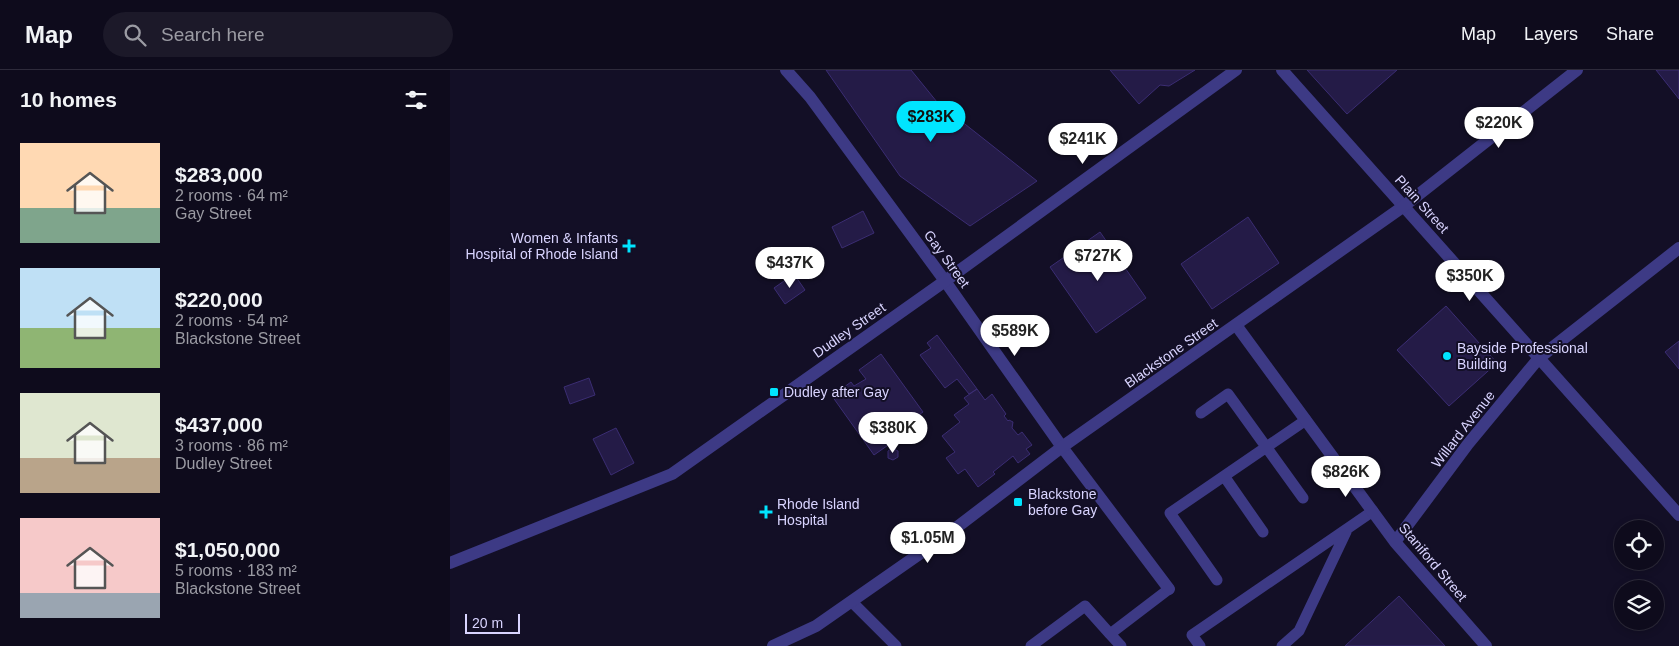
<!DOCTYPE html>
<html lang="en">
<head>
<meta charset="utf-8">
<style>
  :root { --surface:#0e0b1c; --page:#1c1929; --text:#f1f3f6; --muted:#9b9ba3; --line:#2e2b3b; --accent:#00e5ff }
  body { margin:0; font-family:Arial,sans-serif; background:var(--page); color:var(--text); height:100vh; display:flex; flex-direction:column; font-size:19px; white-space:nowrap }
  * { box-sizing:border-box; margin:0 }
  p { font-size:16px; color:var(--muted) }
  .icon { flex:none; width:28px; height:28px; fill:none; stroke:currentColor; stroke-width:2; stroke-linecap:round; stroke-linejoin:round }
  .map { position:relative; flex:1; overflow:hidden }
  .side { display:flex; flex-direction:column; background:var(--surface); width:450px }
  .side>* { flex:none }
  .controls { position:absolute; left:1164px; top:450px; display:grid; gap:10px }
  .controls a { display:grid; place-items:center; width:50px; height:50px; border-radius:50%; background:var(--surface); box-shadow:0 2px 8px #0003,0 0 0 1px var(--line); font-size:25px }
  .scale { position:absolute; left:15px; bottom:12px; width:55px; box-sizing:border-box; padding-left:5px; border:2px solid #d9d4ff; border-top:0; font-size:14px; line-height:18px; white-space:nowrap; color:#d9d4ff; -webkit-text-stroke:4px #130f26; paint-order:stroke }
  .price { position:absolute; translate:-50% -42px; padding:0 11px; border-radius:18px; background:#fff; color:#222; font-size:16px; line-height:32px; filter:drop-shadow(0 1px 2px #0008) }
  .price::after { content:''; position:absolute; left:50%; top:30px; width:15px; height:11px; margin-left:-8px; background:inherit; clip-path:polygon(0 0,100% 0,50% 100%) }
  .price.current { background:var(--accent); color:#111 }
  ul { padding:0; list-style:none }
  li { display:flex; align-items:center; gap:15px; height:125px; padding:0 20px }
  li span { display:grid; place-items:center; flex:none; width:140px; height:100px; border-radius:0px; color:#555 }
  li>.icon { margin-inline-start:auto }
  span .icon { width:60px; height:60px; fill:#fffc; stroke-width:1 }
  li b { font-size:21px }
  h2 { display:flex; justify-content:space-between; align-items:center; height:60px; padding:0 20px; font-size:21px }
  header { display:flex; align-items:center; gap:30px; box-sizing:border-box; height:70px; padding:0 25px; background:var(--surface); border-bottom:1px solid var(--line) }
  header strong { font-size:24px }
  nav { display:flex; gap:28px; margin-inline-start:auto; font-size:18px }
  .search { width:350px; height:45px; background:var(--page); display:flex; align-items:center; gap:12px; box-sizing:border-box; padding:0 18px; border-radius:28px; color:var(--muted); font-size:19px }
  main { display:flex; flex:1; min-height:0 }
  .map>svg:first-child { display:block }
</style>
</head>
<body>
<header>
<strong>Map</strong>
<div class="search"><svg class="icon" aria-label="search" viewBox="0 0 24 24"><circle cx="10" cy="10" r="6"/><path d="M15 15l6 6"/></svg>Search here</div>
<nav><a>Map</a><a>Layers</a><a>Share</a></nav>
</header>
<main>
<section class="side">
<h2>10 homes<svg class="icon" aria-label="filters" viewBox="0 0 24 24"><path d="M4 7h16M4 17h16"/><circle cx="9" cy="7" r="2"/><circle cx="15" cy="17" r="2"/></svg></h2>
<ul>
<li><span style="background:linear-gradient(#ffd9b3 65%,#7fa58c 0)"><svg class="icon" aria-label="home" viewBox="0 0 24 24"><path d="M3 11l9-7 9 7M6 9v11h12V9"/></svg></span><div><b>$283,000</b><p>2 rooms · 64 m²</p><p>Gay Street</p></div></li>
<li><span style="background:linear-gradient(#bfe0f5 60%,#8fb573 0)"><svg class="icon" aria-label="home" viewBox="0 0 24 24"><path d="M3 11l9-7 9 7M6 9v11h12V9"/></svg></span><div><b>$220,000</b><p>2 rooms · 54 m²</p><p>Blackstone Street</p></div></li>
<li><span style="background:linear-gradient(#dfe7d0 65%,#b9a48a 0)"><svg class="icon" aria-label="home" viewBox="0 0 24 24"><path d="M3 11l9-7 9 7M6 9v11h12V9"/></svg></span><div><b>$437,000</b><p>3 rooms · 86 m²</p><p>Dudley Street</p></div></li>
<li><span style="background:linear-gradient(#f6c9c9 75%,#9aa5b1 0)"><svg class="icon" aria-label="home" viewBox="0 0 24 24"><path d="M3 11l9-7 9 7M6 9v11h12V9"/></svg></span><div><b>$1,050,000</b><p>5 rooms · 183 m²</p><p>Blackstone Street</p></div></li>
</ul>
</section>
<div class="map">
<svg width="1229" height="576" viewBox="0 0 1229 576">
  <rect width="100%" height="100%" fill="#130f26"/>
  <!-- building -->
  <path fill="#241b47" stroke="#3b2d73" d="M376 0H461L487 32 587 111 520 156 450 106Z
    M660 0H745L719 16 710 15 689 34Z
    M857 0H947L897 44Z
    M1206 0H1229V29Z
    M413 141 424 163 392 178 382 157Z
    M798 147 829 193 762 239 731 194Z
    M650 162 696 228 646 263 600 197Z
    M344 204 355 220 335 234 324 218Z
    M996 236 1047 293 999 336 947 280Z
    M487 265 527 319 519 324 507 309 495 318 470 285 481 278 477 273Z
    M1229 271V299L1215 282Z
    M431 284 473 342 451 358 449 355 437 362 444 371 424 385 382 326 401 312 404 316 416 309 409 300Z
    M139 308 145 325 120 334 114 317Z
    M527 319 535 330 542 324 556 344 554 346 558 351 559 350 563 352 562 358 568 365 572 362 582 375 576 379 580 384 568 393 563 386 543 402 545 404 528 417 515 399 508 404 496 388 505 382 492 366 510 352 504 345 519 334 514 328Z
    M166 358 184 393 161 405 143 369Z
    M442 378 448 381V387L443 390 438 388V381Z
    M949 526 995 576H895Z"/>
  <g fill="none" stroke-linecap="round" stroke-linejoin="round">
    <!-- service -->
    <path stroke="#3d3a85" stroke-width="11" d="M751 343 778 324 853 428
      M774 406 813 462
      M767 510 720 443 856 350
      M402 532 446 576
      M660 564 671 576
      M581 576 635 536 660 564 719 519
      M750 576 742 565 923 441
      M832 576 849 561 896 462"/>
    <!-- minor -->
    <path stroke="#3d3a85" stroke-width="12" d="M336 0 360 27 495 211 612 377 719 519
      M832 0 1229 445
      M786 255 945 472 1036 576
      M945 472 1018 374 1089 288 1229 178"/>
    <!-- tertiary -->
    <path stroke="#3d3a85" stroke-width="12" d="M0 493 222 404 495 211 786 0
      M323 576 366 556 498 464 612 377 954 136 1127 0"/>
  </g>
  <!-- markers -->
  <g fill="#00e5ff" stroke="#130f26" stroke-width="2">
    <path d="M176.5 168.5h5v5h5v5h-5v5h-5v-5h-5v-5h5z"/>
    <circle cx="997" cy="286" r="5"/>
    <rect x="319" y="317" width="10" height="10" rx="2.5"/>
    <rect x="563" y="427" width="10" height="10" rx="2.5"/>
    <path d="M313.5 434.5h5v5h5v5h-5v5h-5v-5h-5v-5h5z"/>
  </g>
  <g text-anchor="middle" stroke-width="4" stroke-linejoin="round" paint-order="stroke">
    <!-- street labels -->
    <g font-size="14" fill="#d9d4ff" stroke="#130f26">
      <text transform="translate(972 134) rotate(48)" y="5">Plain Street</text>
      <text transform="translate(497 189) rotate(54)" y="5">Gay Street</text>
      <text transform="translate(399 260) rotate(-35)" y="5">Dudley Street</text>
      <text transform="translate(721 283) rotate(-35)" y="5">Blackstone Street</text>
      <text transform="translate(1013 359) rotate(-52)" y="5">Willard Avenue</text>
      <text transform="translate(983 492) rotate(50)" y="5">Staniford Street</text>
    </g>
    <!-- poi labels -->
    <g font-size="14" fill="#d9d4ff" stroke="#130f26" text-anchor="start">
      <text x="168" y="173" text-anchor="end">Women &amp; Infants<tspan x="168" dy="16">Hospital of Rhode Island</tspan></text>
      <text x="1007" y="283">Bayside Professional<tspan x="1007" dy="16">Building</tspan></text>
      <text x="334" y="327">Dudley after Gay</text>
      <text x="578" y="429">Blackstone<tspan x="578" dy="16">before Gay</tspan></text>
      <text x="327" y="439">Rhode Island<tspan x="327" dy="16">Hospital</tspan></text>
    </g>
  </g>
</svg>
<div class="controls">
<a><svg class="icon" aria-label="locate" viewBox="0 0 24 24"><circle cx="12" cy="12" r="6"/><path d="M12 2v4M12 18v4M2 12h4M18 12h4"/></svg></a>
<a><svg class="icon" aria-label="layers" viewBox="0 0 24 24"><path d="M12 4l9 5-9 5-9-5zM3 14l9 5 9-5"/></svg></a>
</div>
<div class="scale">20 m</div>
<b class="price current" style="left:481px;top:73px">$283K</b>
<b class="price" style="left:1049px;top:79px">$220K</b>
<b class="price" style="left:633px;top:95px">$241K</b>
<b class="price" style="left:648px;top:212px">$727K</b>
<b class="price" style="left:340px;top:219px">$437K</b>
<b class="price" style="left:1020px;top:232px">$350K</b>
<b class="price" style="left:565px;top:287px">$589K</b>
<b class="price" style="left:443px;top:384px">$380K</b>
<b class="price" style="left:896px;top:428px">$826K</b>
<b class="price" style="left:478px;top:494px">$1.05M</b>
</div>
</main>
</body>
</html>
